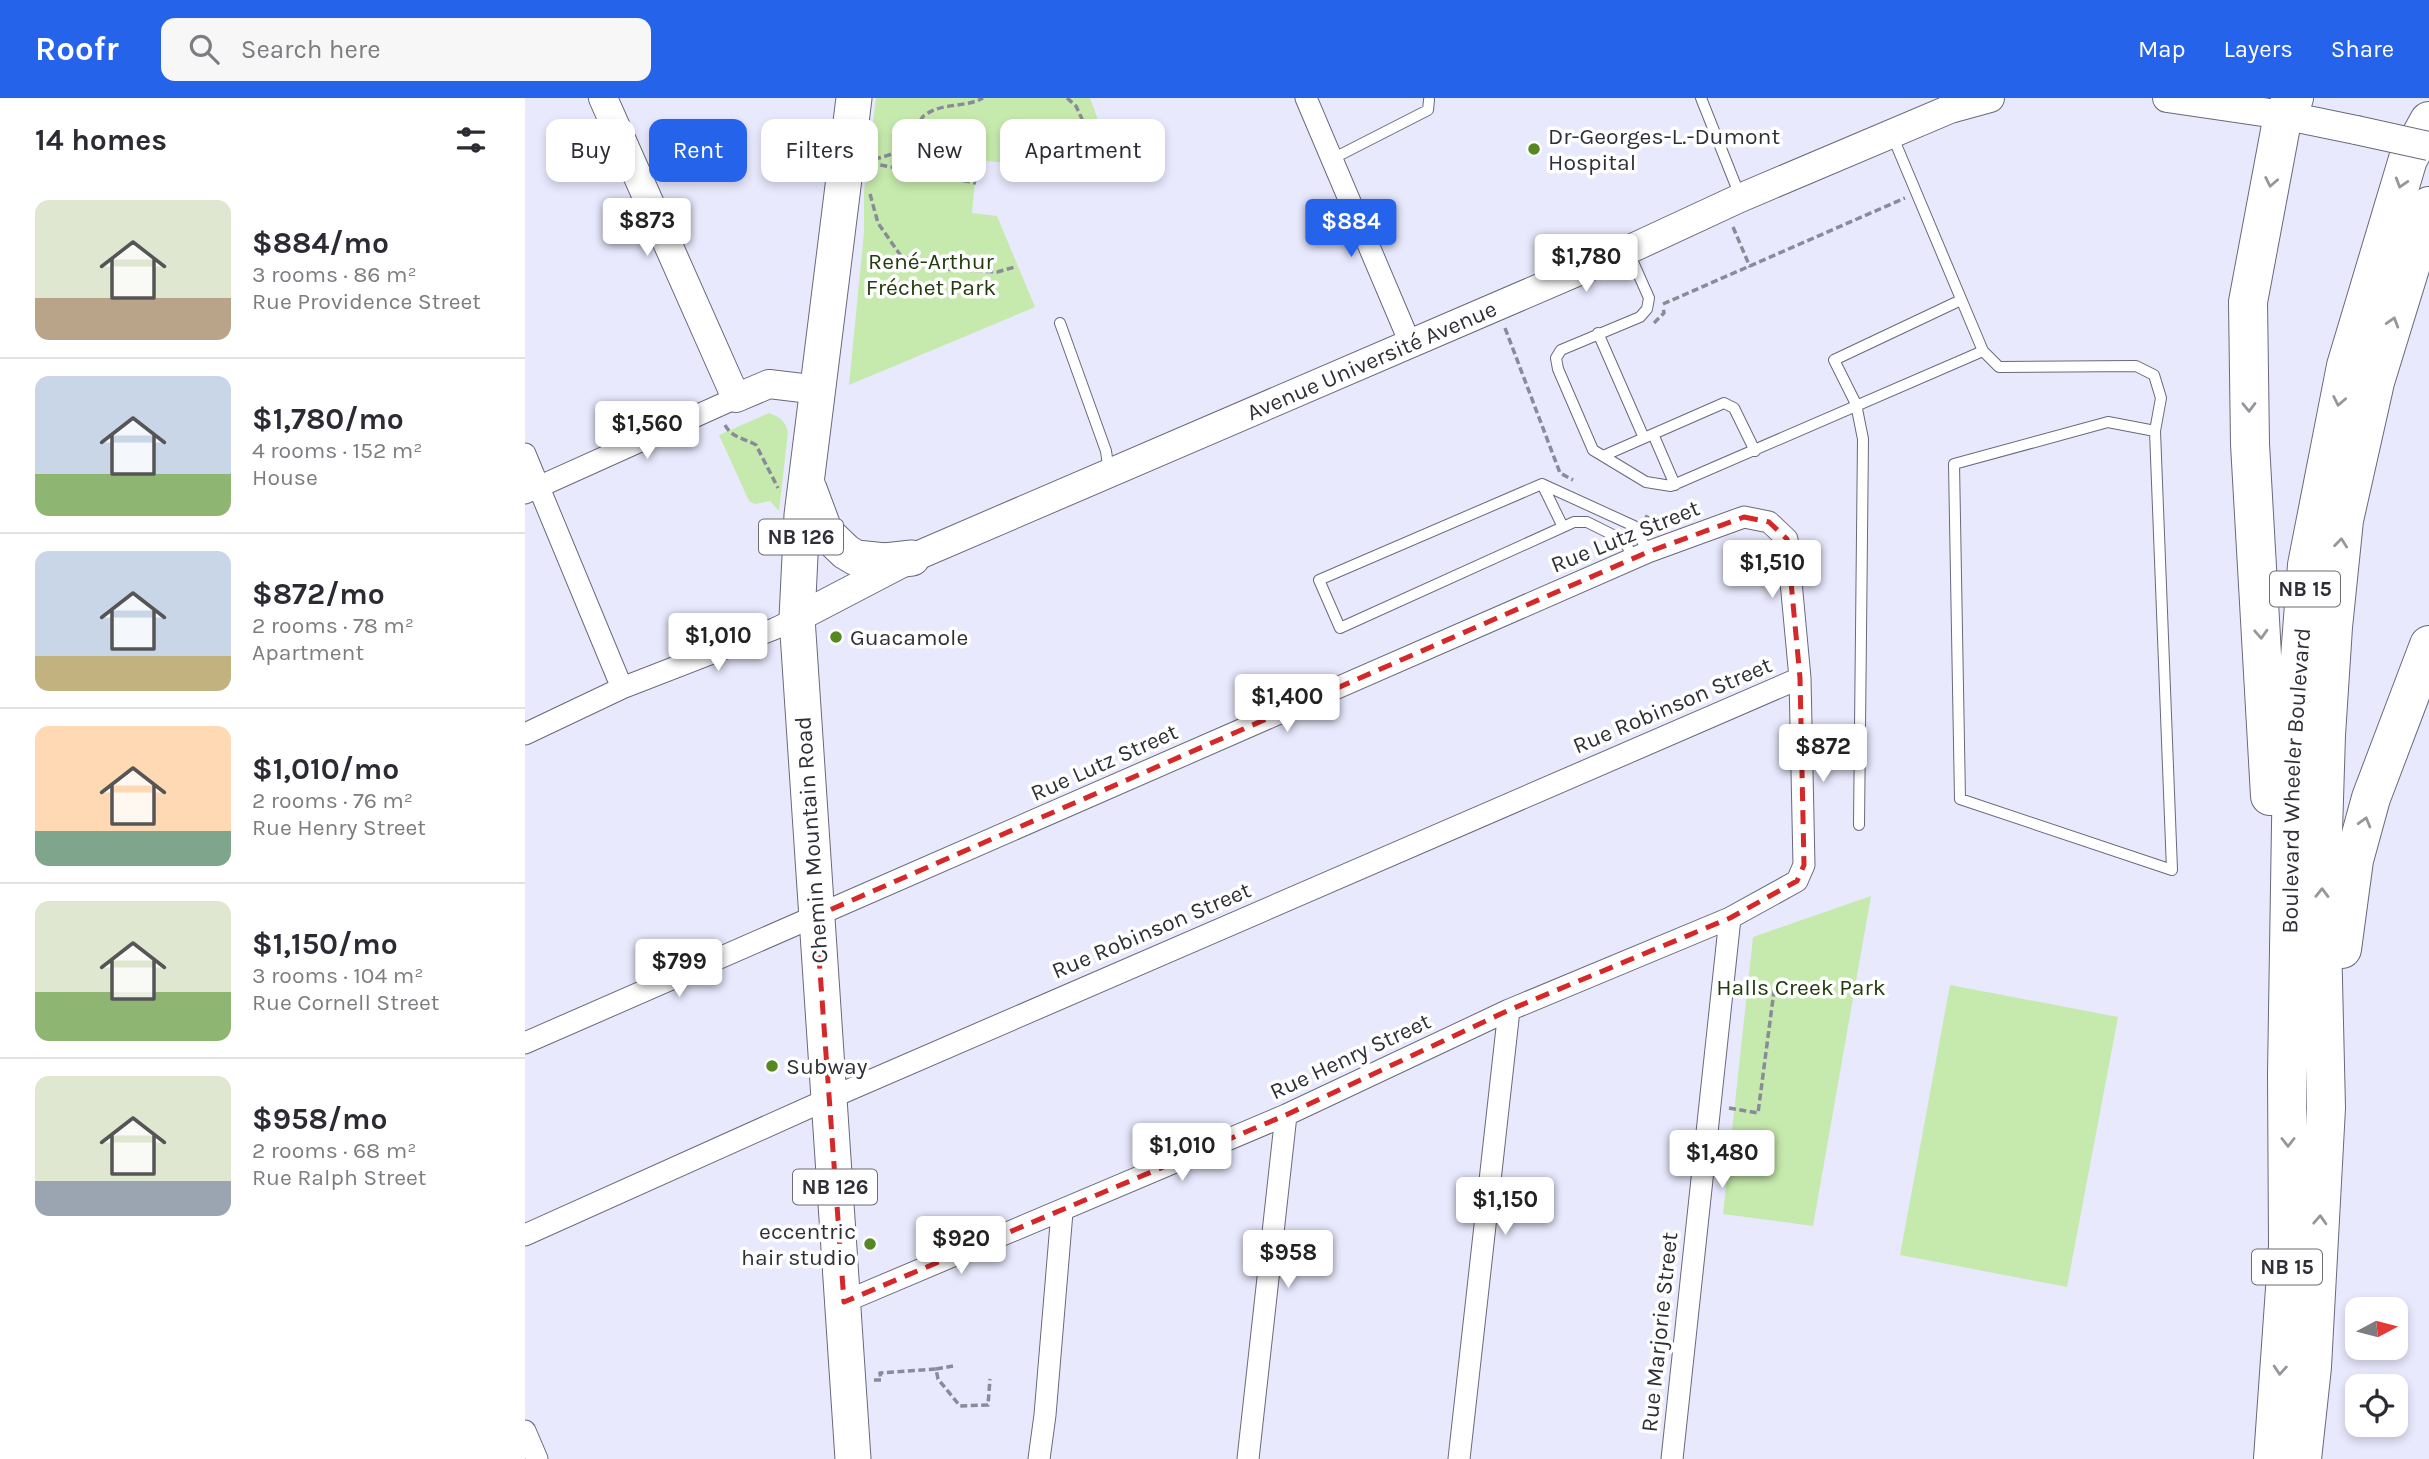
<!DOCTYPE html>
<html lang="en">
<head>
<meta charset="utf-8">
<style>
  :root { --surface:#fff; --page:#f7f7f7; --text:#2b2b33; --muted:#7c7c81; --line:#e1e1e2; --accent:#2563eb }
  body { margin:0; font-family:Karla,sans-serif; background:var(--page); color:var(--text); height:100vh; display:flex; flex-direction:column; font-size:26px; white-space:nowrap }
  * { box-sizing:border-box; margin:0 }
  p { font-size:23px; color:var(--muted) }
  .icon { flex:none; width:38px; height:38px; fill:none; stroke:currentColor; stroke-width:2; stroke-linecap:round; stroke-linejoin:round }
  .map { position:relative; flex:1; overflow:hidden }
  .side { display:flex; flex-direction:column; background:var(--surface); width:525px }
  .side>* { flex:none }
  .banner { position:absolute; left:21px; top:21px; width:665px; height:63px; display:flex; gap:14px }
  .needle { width:46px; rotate:83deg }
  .buttons { position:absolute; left:1820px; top:1199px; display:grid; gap:14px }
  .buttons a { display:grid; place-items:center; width:63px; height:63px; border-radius:14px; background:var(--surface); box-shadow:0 4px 10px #0003; font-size:35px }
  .price { position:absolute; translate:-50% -60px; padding:0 16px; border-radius:7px; background:#fff; color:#222; font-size:23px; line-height:46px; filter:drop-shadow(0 2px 4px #0008) }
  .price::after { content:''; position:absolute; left:50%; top:42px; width:21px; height:16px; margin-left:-10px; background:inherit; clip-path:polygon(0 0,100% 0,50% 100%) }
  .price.on { background:var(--accent); color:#fff }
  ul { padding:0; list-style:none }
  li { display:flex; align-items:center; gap:21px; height:175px; padding:0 35px }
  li+li { border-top:2px solid var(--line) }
  li span { display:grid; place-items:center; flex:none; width:196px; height:140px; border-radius:14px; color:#555 }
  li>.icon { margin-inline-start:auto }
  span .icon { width:84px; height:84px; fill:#fffc; stroke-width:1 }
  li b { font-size:30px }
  h2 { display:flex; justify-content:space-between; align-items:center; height:84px; padding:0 35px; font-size:30px }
  .chip { padding:0 24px; border-radius:14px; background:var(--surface); box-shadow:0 4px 10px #0003; font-size:24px; line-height:63px }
  .chip.on { background:var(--accent); color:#fff }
  header { display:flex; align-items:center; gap:42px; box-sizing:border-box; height:98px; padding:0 35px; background:var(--accent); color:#fff }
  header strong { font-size:33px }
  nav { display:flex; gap:38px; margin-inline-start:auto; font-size:24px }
  .search { width:490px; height:63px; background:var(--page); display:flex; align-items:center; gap:18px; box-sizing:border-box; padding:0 24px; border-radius:14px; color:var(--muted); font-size:26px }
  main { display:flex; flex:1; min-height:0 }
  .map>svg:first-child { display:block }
</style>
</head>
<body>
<header>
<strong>Roofr</strong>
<div class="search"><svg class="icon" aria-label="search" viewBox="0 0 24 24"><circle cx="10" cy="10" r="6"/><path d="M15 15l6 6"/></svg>Search here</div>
<nav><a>Map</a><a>Layers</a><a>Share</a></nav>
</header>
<main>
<section class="side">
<h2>14 homes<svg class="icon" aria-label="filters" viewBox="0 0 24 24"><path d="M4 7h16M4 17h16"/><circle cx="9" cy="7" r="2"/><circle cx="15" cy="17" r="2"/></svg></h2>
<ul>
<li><span style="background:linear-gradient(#dfe7d0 70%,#b9a48a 0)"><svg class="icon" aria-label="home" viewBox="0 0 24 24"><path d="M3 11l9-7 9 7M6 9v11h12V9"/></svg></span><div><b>$884/mo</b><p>3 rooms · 86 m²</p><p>Rue Providence Street</p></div></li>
<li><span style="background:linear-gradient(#c9d6e8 70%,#8fb573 0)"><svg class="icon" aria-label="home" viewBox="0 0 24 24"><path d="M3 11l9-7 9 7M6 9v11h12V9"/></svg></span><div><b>$1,780/mo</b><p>4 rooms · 152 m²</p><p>House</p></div></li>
<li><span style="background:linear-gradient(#c9d6e8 75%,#c2b280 0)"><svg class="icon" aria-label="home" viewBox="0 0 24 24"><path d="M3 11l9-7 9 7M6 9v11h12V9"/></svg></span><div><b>$872/mo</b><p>2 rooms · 78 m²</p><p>Apartment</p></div></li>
<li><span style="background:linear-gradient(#ffd9b3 75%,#7fa58c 0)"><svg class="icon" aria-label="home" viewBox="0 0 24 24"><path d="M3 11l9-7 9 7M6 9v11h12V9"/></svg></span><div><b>$1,010/mo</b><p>2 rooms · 76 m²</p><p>Rue Henry Street</p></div></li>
<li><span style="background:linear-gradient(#dfe7d0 65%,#8fb573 0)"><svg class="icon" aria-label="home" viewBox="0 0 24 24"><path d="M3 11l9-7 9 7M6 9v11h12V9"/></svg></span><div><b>$1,150/mo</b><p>3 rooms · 104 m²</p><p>Rue Cornell Street</p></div></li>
<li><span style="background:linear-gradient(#dfe7d0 75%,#9aa5b1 0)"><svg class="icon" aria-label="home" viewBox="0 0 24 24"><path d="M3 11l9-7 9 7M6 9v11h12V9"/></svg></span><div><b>$958/mo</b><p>2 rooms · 68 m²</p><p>Rue Ralph Street</p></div></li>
</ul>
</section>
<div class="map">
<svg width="1904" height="1361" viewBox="0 0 1904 1361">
  <rect width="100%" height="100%" fill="#e8e9fd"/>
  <!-- green -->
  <path fill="#c6eaad" d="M351 0H565L580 41 486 30 482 65 452 62 447 115 472 118 510 209 324 287 339 134V94Z
    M244 315C254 319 260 322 263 334L254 413 245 403 230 406 224 403 194 337Z
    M1346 798 1288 1128 1198 1116 1228 839Z
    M1425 887 1593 919 1542 1189 1375 1157Z"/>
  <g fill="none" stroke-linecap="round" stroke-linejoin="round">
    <!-- service casing -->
    <g stroke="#69697b" stroke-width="12">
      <path id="service" d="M1176 0 1215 98
        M1367 37 1458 253 1474 269 1611 268 1629 277 1636 300 1630 333 1647 772 1435 701 1429 366 1583 324 1630 333
        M807 61 903 12 904 2
        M1104 155 1124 200 1122 211 1115 219 1036 252 1031 260 1033 271 1068 352 1121 384 1146 388 1458 253
        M535 225 581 353 584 375
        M1073 235 1119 340
        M1128 336 1150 387
        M1078 358 1199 305 1209 310 1230 353
        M1017 386 1038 429
        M1108 461 1100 443 1062 424H1049L815 530 794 482 1017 386 1109 428 1123 454
        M1334 727 1338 341 1331 306 1309 262 1436 202"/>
    </g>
    <!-- minor casing -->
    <g stroke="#69697b" stroke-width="23">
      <path id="minor" d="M781 0 885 245
        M0 356 97 590
        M0 395 211 300
        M0 636 97 590 249 531 272 520
        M0 945 1123 454 1219 419 1244 424 1262 441 1275 580 1279 767 1272 783 1205 820 984 912 761 1017 319 1204
        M0 1137 303 1001 1275 580
        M0 1333 12 1361
        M514 1361 520 1317 537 1114
        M723 1361 761 1017
        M934 1361 984 912
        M1147 1361 1205 820"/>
    </g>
    <!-- tertiary casing -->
    <g stroke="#69697b" stroke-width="30">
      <g id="tertiary">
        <path d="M78 0 211 300 244 286 294 292"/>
        <path d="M1642 0 1758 17 1831 32"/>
        <path id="s1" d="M272 520 387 460 1103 152 1215 100 1425 11 1465 0"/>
      </g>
    </g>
    <!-- primary casing -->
    <g stroke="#69697b" stroke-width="37">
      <path id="primary" d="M284 391 300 434 321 454 331 460 360 463 387 460
        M328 1361 272 520 277 417 329 0"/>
    </g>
    <!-- motorway casing -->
    <g stroke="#69697b" stroke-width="40">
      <g id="motorway">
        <path d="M1745 698 1725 346 1723 204 1758 17 1769 0"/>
        <path d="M1817 851 1829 762 1846 700 1904 547"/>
        <path id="s2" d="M1748 1361 1763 1148 1762 976 1767 665 1782 467 1821 268 1883 61 1904 23"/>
        <path d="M1777 1361 1787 1269 1801 1010 1796 798 1801 637 1808 529 1819 422 1850 284 1904 108"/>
      </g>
    </g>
    <!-- path -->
    <path stroke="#8a8a98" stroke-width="3.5" stroke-dasharray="7 3.5" stroke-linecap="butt" d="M542 0 551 8 563 34
      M349 61C370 57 381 50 391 30 394 26 396 19 400 17 418 4 440 10 458 0
      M345 65 451 85
      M345 96 353 125 376 158 417 171 472 174 490 169
      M1208 129 1225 169
      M1138 206 1380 100
      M1129 225 1139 215 1138 209
      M980 230 1035 375 1048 382
      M200 327C207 340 219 340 231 347L253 390
      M1120 418 1130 423 1134 432
      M1204 1010 1233 1015 1249 893
      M411 1271 428 1268
      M349 1282H356L355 1275 411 1271 413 1281 435 1308 463 1307 465 1281"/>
    <!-- service -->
    <use href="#service" stroke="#fff" stroke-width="10"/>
    <!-- minor -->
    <use href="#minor" stroke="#fff" stroke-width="21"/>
    <!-- tertiary -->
    <use href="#tertiary" stroke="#fff" stroke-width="28"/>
    <!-- primary -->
    <use href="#primary" stroke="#fff" stroke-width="35"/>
    <!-- motorway -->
    <use href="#motorway" stroke="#fff" stroke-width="38"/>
    <!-- tertiary-bridge casing -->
    <g stroke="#69697b" stroke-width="30" stroke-linecap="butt">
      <path id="tertiary-bridge" d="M1831 32 1904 48"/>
    </g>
    <!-- tertiary-bridge -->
    <use href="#tertiary-bridge" stroke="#fff" stroke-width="28"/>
  </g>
  <!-- one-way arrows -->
  <defs><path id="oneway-chevron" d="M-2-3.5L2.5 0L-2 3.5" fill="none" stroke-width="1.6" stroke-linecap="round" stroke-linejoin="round" transform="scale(1.75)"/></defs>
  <g stroke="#97979b">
    <use href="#oneway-chevron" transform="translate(1746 84) rotate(101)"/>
    <use href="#oneway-chevron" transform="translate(1876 85) rotate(107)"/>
    <use href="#oneway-chevron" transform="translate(1868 224) rotate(-73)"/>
    <use href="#oneway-chevron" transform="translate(1814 303) rotate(101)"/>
    <use href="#oneway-chevron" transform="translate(1724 309) rotate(89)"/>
    <use href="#oneway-chevron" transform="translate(1816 445) rotate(-84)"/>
    <use href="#oneway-chevron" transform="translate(1736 536) rotate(87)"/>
    <use href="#oneway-chevron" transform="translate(1840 724) rotate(-74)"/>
    <use href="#oneway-chevron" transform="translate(1797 795) rotate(-89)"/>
    <use href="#oneway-chevron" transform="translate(1763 1044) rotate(90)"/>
    <use href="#oneway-chevron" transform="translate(1795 1122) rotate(-87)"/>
    <use href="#oneway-chevron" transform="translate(1755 1272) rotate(94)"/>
  </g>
  <!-- marked area -->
  <path fill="none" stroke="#d62828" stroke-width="5" stroke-dasharray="14 9" stroke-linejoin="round" d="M1219 419 1244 424 1262 441 1275 580 1279 767 1272 783 1205 820 984 912 761 1017 319 1204 291 818 1123 454Z"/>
  <!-- markers -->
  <g fill="#548820" stroke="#fff" stroke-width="2.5">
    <circle cx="1009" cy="51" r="7"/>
    <circle cx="311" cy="539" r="7"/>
    <circle cx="247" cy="968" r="7"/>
    <circle cx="345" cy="1146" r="7"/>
  </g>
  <g text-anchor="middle" stroke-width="7" stroke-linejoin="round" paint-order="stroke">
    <!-- shield labels -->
    <g fill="#fff" stroke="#6d6d73" stroke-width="2">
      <rect x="234" y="421.5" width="84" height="35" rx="5"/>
      <rect x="1745" y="473.5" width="70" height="35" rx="5"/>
      <rect x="268" y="1071.5" width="84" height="35" rx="5"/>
      <rect x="1727" y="1151.5" width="70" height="35" rx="5"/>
    </g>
    <g font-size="21" font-weight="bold" fill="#2f2f37">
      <text x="276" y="446">NB 126</text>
      <text x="1780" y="498">NB 15</text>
      <text x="310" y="1096">NB 126</text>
      <text x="1762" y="1176">NB 15</text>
    </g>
    <!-- poi labels -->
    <g font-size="23" fill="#2f2f37" stroke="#fff" text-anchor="start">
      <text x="1023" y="46">Dr-Georges-L.-Dumont<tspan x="1023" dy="26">Hospital</tspan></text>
      <text x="325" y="547">Guacamole</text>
      <text x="261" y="976">Subway</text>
      <text x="331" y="1141" text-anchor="end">eccentric<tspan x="331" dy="26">hair studio</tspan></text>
    </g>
    <!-- park labels -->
    <g font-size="23" fill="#233c0d" stroke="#fff">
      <text x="406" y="171">René-Arthur<tspan x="406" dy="26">Fréchet Park</tspan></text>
      <text x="1276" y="897">Halls Creek Park</text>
    </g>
    <!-- street labels -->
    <g font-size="23" fill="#2f2f37" stroke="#fff">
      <text dy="8" stroke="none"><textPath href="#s1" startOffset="630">Avenue Université Avenue</textPath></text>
      <text transform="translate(1100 438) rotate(-22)" y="8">Rue Lutz Street</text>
      <text transform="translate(1147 607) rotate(-23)" y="8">Rue Robinson Street</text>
      <text transform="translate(579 664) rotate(-24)" y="8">Rue Lutz Street</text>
      <text dy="8" stroke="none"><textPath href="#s2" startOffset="679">Boulevard Wheeler Boulevard</textPath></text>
      <text transform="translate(286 742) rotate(-94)" y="8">Chemin Mountain Road</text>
      <text transform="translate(626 832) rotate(-23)" y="8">Rue Robinson Street</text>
      <text transform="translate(825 958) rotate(-25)" y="8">Rue Henry Street</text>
      <text transform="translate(1134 1234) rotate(-84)" y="8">Rue Marjorie Street</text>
    </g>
  </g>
</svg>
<div class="buttons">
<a><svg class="needle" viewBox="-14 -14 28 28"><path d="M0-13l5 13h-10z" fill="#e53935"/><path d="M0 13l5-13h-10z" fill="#7c7c81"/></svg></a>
<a><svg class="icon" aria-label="locate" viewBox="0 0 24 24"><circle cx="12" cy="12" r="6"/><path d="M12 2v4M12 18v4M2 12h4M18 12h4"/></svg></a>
</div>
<b class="price" style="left:122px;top:160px">$873</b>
<b class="price on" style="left:826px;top:161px">$884</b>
<b class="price" style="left:1061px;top:196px">$1,780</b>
<b class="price" style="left:122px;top:363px">$1,560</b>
<b class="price" style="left:1247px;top:502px">$1,510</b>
<b class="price" style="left:193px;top:575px">$1,010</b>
<b class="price" style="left:762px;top:636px">$1,400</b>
<b class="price" style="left:1298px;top:686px">$872</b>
<b class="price" style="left:154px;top:901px">$799</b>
<b class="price" style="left:657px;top:1085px">$1,010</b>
<b class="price" style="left:1197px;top:1092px">$1,480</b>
<b class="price" style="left:980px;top:1139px">$1,150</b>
<b class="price" style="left:436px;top:1178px">$920</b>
<b class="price" style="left:763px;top:1192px">$958</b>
<div class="banner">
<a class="chip">Buy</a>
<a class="chip on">Rent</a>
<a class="chip">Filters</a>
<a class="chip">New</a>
<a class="chip">Apartment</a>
</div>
</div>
</main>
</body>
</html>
